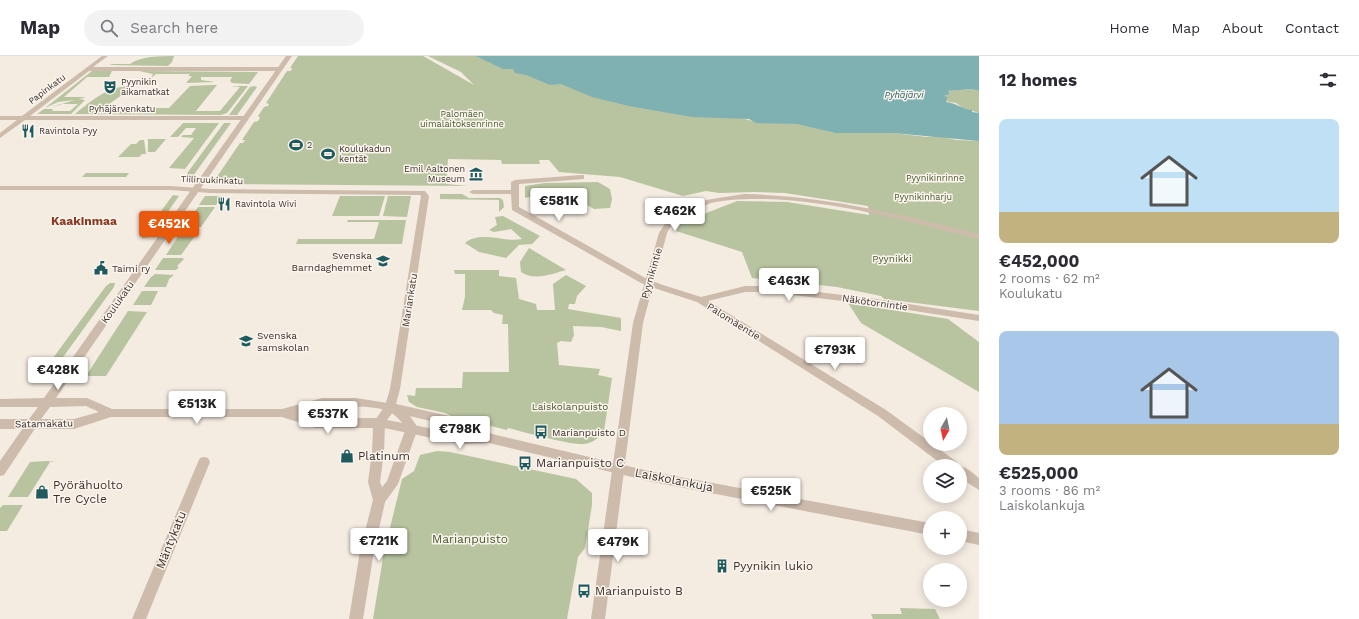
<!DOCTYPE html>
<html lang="en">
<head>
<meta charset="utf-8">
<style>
  :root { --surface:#fff; --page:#f2f2f3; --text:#2b2b33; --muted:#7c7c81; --line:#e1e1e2; --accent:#ea580c }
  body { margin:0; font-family:"Work Sans",sans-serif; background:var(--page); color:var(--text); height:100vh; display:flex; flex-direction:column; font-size:15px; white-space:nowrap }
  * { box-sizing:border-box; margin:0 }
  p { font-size:13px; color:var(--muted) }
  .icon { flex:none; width:22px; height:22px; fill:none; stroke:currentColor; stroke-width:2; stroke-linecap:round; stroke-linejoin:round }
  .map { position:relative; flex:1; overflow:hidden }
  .drawer { display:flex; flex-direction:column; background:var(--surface); width:380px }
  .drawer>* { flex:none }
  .needle { width:26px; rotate:189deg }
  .fabs { position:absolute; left:923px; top:351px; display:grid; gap:8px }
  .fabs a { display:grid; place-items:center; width:44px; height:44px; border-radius:50%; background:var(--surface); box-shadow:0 2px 10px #0003; font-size:20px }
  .price { position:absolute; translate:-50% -34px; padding:0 9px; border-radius:4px; background:#fff; color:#222; font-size:13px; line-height:26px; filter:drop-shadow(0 1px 2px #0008) }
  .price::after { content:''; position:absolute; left:50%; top:24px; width:12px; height:9px; margin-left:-6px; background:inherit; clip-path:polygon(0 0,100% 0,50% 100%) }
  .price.current { background:var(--accent); color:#fff }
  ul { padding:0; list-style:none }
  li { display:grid; align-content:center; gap:8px; height:212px; padding:0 20px }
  li span { display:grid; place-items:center; height:124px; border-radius:8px; color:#555 }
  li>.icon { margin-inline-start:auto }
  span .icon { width:72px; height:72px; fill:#fffc; stroke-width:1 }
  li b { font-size:17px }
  h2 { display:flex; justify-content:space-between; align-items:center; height:48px; padding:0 20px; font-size:17px }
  header { display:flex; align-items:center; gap:24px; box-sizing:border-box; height:56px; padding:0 20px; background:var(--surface); border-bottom:1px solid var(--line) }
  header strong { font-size:19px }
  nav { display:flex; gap:22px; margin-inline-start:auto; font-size:14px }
  .search { width:280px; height:36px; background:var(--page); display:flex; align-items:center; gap:10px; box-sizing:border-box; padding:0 14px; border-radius:22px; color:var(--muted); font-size:15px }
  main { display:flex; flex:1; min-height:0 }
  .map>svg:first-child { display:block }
</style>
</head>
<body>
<header>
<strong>Map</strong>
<div class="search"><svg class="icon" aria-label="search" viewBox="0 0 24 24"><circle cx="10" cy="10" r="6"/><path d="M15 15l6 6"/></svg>Search here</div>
<nav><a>Home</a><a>Map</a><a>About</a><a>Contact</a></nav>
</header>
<main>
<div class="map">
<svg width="979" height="563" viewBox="0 0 979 563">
  <rect width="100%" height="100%" fill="#f4ebe1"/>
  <!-- green -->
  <path fill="#b8c4a0" d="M174 0 172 6 168 10 109 9 113 8H130C141 0 160 0 174 0Z
    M298 0H423L474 29 461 16 428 0H478L753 65 797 68 877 77H893L927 81 936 80 957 84 979 85V255L884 243 881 240 837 231 752 222 742 196 676 175 681 167 737 145 787 146 869 159 868 150 785 137 755 136 719 137 706 135 683 140 620 121 559 116 549 104H539L540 108H502L501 104 448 103 446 128 468 130 212 128 240 87H243L245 84H242L254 66 258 65 260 62 258 60 264 51 268 50 269 48 266 47 287 15H291L292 12H290Z
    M92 15H112L109 21H87L64 41H86L79 43 85 44 71 58H37L44 53H53L52 55H70L78 48H60L53 51 74 44 58 46 45 52Z
    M139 15 258 16 249 28 232 27 230 25 232 21H201V24L215 26 186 27 192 20H188L190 18H156L151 22 153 18Z
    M212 29H217L196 55H220L240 31 231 30H248L227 57 221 59 75 58C91 45 107 31 129 30L120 39H122L109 48 113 49 107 55H126L139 47 135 52H169L190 30Z
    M254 30 257 31 237 59H229L250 31Z
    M972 33 979 35V57L963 52 956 47 945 45 944 40 950 38 948 35Z
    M183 67H219L185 113 169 112 194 82 181 81 183 79H191L196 72H186L178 81H170Z
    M224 67H231L193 120 186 121 188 116Z
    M148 83H166L155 96H148Z
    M140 84H144L146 98H142L139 101H118L131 88H136Z
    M86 117H129L126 121H82Z
    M598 126 610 133 612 143 610 152 594 153 585 148 587 144 562 136 538 133 533 140 525 142V130L545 127Z
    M440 138H462L469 142H500L503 144 504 151 499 156V144L440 143Z
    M173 139 179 140 150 181 142 182V181Z
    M205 140H222L216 149H199Z
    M340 140H385L379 160H332Z
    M388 140H411L407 161 383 160Z
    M198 151H215L201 171H184Z
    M503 160 540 180 532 188 519 189 506 202 479 196 465 187C481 174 504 187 522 183L511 173 494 176 489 174 497 169 495 161Z
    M348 164H406L402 188H296L298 183H374L379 166H347Z
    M181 176H198L181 199H166Z
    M529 192 566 214C552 218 534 225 521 216L520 206Z
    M163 202H182L184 203 177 210 179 211 176 214H155Z
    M454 214H499V220L516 222 519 243 536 248 537 254H555L553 228 566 219 586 230 577 240 575 248H569L568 253 621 262V275L601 271 573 270 574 279 571 286 561 285 557 287 559 309 600 313 598 319 612 322 604 375C599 382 593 387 584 388 568 389 525 376 508 372L507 374 451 360 445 357 417 351 409 346 407 339 415 340 416 332H462L463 316H509L508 268H502L503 259 494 257 491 254H462L465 241V218H455Z
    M155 218 174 219 169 223 166 231H144L151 221Z
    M110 227H115L114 231 58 308 48 319 40 323 39 321 106 230Z
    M142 235H158L151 249H133Z
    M848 247 948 263 979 286V336L861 267Z
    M128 255 147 256 106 320H86Z
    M437 395 450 396 576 423 592 437V449L585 492 578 501 567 563H373L384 496 402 423 414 415 420 399Z
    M46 405 56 406H50L28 441H8L30 406Z
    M3 449H23L7 475H0V452Z
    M900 552 935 553 940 563H873L871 558H902Z"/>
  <!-- water -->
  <path fill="#7fb0b2" d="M476 0H979V35L972 33 948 35 950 38 944 40 947 41 946 46C956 47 962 53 972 54V56L979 57V85L893 77H836L797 68 756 67 749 63 692 61 629 50 592 41 561 28 550 29 526 19 515 17 513 13H503Z"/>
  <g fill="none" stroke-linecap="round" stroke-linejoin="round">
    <!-- minor -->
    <path fill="#cdbbac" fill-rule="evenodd" d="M102 0H108L93 11H279L282 13 279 15H89L30 60H245L248 62 245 64H25L0 82V77L17 64H0V60H22Z
      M581 119H584V123L519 128V151L647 223 663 229 701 241 745 230H768L876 243 979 259V265L876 249 768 236H745L708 245 886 354 930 386V388H932L957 406 959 410H944L878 360 697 246 657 233 641 227 512 154 511 138H473L469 136 473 134H511V126L515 124Z
      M0 130H171L210 133 425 135 429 140 400 333 396 348 467 364 492 378 653 416 930 467V479L653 426 489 387 460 388 375 370 373 367 385 350 390 333 421 140 420 139 210 137 171 134H0ZM393 356 464 373 472 378H460L387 364Z
      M32 363 36 365 38 368 4 419 0 420V405L28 365Z
      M204 401 208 402 210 406 146 563H132L198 406 200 402Z
      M959 410C967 411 973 417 979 422V434L960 422Z
      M960 473 979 477V489L960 485Z"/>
    <!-- tertiary -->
    <path fill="#cdbbac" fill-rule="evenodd" d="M286 0H292L56 342H87L112 353H282L322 342H356L394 348 408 357 418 372 398 428 385 446 374 495 363 563H349L360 495 373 444 368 426 372 396 373 372H316L282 361H111L74 373H0V363H29L38 351H0V343L44 342ZM86 350 99 356 74 363H41L50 351ZM322 350C339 350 373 349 388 355 396 359 401 365 406 372L387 425 382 431 380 426 384 396 385 367 383 364 379 362H316L298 357Z
      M744 138C827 140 899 158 979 178V183C909 166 838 145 765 143 747 143 728 143 711 147 705 149 699 152 694 154 682 159 673 165 667 177L643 267 605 563H591L633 267 659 177 668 163 678 155 706 144Z"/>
  </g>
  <!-- icons -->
  <defs>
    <g id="theatre-bare" transform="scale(1.08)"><path d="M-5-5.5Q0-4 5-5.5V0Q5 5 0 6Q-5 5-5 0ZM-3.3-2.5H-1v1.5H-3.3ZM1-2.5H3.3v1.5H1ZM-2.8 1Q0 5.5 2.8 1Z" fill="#1f5a5e" stroke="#fbf5ee" stroke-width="2.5" paint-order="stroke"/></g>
    <g id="restaurant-bare" transform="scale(1.08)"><path d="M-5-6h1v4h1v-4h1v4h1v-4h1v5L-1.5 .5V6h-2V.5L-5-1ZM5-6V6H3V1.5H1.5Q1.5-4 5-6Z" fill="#1f5a5e" stroke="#fbf5ee" stroke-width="2.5" paint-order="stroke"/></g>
    <g id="stadium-bare" transform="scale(1.08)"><path d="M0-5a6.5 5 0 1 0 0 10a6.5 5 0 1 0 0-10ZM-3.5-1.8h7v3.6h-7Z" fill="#1f5a5e" stroke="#fbf5ee" stroke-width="2.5" paint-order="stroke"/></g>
    <g id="museum-bare" transform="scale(1.08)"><path d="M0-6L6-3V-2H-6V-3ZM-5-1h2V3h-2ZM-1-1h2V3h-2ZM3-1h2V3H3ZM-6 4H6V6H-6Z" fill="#1f5a5e" stroke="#fbf5ee" stroke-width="2.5" paint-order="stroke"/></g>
    <g id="school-bare" transform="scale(1.08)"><path d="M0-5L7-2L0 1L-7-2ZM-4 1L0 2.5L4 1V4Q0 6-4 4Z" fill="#1f5a5e" stroke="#fbf5ee" stroke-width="2.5" paint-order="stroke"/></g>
    <g id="civic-bare" transform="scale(1.08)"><path d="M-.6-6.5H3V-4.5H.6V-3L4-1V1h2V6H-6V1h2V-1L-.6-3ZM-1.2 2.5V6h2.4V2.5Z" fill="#1f5a5e" stroke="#fbf5ee" stroke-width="2.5" paint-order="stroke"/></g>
    <g id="bus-bare" transform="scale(1.08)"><path d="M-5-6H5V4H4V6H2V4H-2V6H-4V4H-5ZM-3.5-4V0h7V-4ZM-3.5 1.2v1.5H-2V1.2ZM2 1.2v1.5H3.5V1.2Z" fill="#1f5a5e" stroke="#fbf5ee" stroke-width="2.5" paint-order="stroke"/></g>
    <g id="shop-bare" transform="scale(1.08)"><path d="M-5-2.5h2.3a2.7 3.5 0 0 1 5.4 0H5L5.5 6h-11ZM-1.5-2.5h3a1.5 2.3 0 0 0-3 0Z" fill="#1f5a5e" stroke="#fbf5ee" stroke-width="2.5" paint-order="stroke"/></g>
    <g id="building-bare" transform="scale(1.08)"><path d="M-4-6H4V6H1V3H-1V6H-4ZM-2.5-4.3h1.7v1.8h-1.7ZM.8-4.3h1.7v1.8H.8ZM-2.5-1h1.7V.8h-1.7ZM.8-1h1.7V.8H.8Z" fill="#1f5a5e" stroke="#fbf5ee" stroke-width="2.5" paint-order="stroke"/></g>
  </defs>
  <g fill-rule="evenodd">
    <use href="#theatre-bare" x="110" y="31"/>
    <use href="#restaurant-bare" x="28" y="75"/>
    <use href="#stadium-bare" x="296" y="89"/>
    <use href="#stadium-bare" x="328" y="98"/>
    <use href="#museum-bare" x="476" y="118"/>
    <use href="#restaurant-bare" x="224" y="148"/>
    <use href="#school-bare" x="383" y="205"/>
    <use href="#civic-bare" x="101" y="212"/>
    <use href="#school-bare" x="246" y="285"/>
    <use href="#bus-bare" x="541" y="376"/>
    <use href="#shop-bare" x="347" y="400"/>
    <use href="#bus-bare" x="525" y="407"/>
    <use href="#shop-bare" x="42" y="436"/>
    <use href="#building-bare" x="722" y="510"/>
    <use href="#bus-bare" x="584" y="535"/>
  </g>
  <g text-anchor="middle" stroke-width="3" stroke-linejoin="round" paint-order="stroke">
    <!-- far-poi labels -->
    <g font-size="9" fill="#3b302b" stroke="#fbf5ee" text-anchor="start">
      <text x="121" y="29">Pyynikin<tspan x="121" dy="10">aikamatkat</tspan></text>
      <text x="39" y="78">Ravintola Pyy</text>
      <text x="307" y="92">2</text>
      <text x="339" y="96">Koulukadun<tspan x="339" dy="10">kentät</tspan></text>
      <text x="465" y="116" text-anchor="end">Emil Aaltonen<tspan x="465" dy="10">Museum</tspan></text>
      <text x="235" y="151">Ravintola Wivi</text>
    </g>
    <!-- far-street labels -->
    <g font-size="9" fill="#3b302b" stroke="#fbf5ee">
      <text transform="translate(47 33) rotate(-37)" y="3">Papinkatu</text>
      <text x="122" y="56">Pyhäjärvenkatu</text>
      <text transform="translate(212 124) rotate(2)" y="3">Tiiliruukinkatu</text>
    </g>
    <!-- far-water labels -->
    <g font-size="9" font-style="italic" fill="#1f5a5e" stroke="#fbf5ee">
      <text x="904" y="42">Pyhäjärvi</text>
    </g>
    <!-- far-park labels -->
    <g font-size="9" fill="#4a5a2e" stroke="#fbf5ee">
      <text x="462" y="61">Palomäen<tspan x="462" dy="10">uimalaitoksenrinne</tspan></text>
      <text x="935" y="125">Pyynikinrinne</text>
      <text x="923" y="144">Pyynikinharju</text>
    </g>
    <!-- poi labels -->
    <g font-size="10" fill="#3b302b" stroke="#fbf5ee" text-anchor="start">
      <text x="372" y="203" text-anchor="end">Svenska<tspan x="372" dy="12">Barndaghemmet</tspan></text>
      <text x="112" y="216">Taimi ry</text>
      <text x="257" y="283">Svenska<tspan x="257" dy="12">samskolan</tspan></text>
      <text x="552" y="380">Marianpuisto D</text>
    </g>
    <!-- park labels -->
    <g font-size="10" fill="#4a5a2e" stroke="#fbf5ee">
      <text x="892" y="206">Pyynikki</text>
      <text x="570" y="354">Laiskolanpuisto</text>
    </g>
    <!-- street labels -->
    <g font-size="10" fill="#3b302b" stroke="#fbf5ee">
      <text transform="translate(651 217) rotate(-74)" y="4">Pyynikintie</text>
      <text transform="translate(409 244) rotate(-81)" y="4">Mariankatu</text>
      <text transform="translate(117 246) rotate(-55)" y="4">Koulukatu</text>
      <text transform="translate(875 246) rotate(8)" y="4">Näkötornintie</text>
      <text transform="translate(734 265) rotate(32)" y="4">Palomäentie</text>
      <text transform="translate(44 367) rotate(-1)" y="4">Satamakatu</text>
    </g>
    <!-- far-district labels -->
    <g font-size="12" font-weight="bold" fill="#8c3b22" stroke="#fbf5ee">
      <text x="84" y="169">Kaakinmaa</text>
    </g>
    <!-- near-poi labels -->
    <g font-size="12" fill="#3b302b" stroke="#fbf5ee" text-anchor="start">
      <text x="358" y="404">Platinum</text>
      <text x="536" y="411">Marianpuisto C</text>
      <text x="53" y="433">Pyörähuolto<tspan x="53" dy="14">Tre Cycle</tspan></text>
      <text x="733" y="514">Pyynikin lukio</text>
      <text x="595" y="539">Marianpuisto B</text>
    </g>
    <!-- near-street labels -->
    <g font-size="12" fill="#3b302b" stroke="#fbf5ee">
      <text transform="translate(674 424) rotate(11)" y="4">Laiskolankuja</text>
      <text transform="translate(171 484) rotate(-68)" y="4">Mäntykatu</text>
    </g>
    <!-- near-park labels -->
    <g font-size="12" fill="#4a5a2e" stroke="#fbf5ee">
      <text x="470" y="487">Marianpuisto</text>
    </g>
  </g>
</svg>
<div class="fabs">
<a><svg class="needle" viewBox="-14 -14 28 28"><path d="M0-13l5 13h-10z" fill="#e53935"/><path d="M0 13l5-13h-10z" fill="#7c7c81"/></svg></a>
<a><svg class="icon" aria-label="layers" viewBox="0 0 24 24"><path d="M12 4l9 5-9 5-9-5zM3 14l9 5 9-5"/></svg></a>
<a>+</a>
<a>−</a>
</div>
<b class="price" style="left:559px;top:166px">€581K</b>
<b class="price" style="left:675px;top:176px">€462K</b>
<b class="price current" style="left:169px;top:189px">€452K</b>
<b class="price" style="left:789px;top:246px">€463K</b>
<b class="price" style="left:835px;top:315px">€793K</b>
<b class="price" style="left:58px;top:335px">€428K</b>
<b class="price" style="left:197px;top:369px">€513K</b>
<b class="price" style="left:328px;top:379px">€537K</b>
<b class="price" style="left:460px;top:394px">€798K</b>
<b class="price" style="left:771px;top:456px">€525K</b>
<b class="price" style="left:379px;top:506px">€721K</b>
<b class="price" style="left:618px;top:507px">€479K</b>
</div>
<section class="drawer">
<h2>12 homes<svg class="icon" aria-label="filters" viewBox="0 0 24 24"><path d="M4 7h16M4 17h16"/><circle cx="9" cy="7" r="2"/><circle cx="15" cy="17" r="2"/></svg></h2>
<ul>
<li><span style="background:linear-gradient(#bfe0f5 75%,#c2b280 0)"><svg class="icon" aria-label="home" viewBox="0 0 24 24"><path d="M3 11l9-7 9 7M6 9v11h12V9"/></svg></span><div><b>€452,000</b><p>2 rooms · 62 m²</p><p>Koulukatu</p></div></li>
<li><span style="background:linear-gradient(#a9c7e8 75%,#c2b280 0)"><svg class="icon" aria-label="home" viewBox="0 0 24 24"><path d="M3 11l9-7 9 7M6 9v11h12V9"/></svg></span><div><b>€525,000</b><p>3 rooms · 86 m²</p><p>Laiskolankuja</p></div></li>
</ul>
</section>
</main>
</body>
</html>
